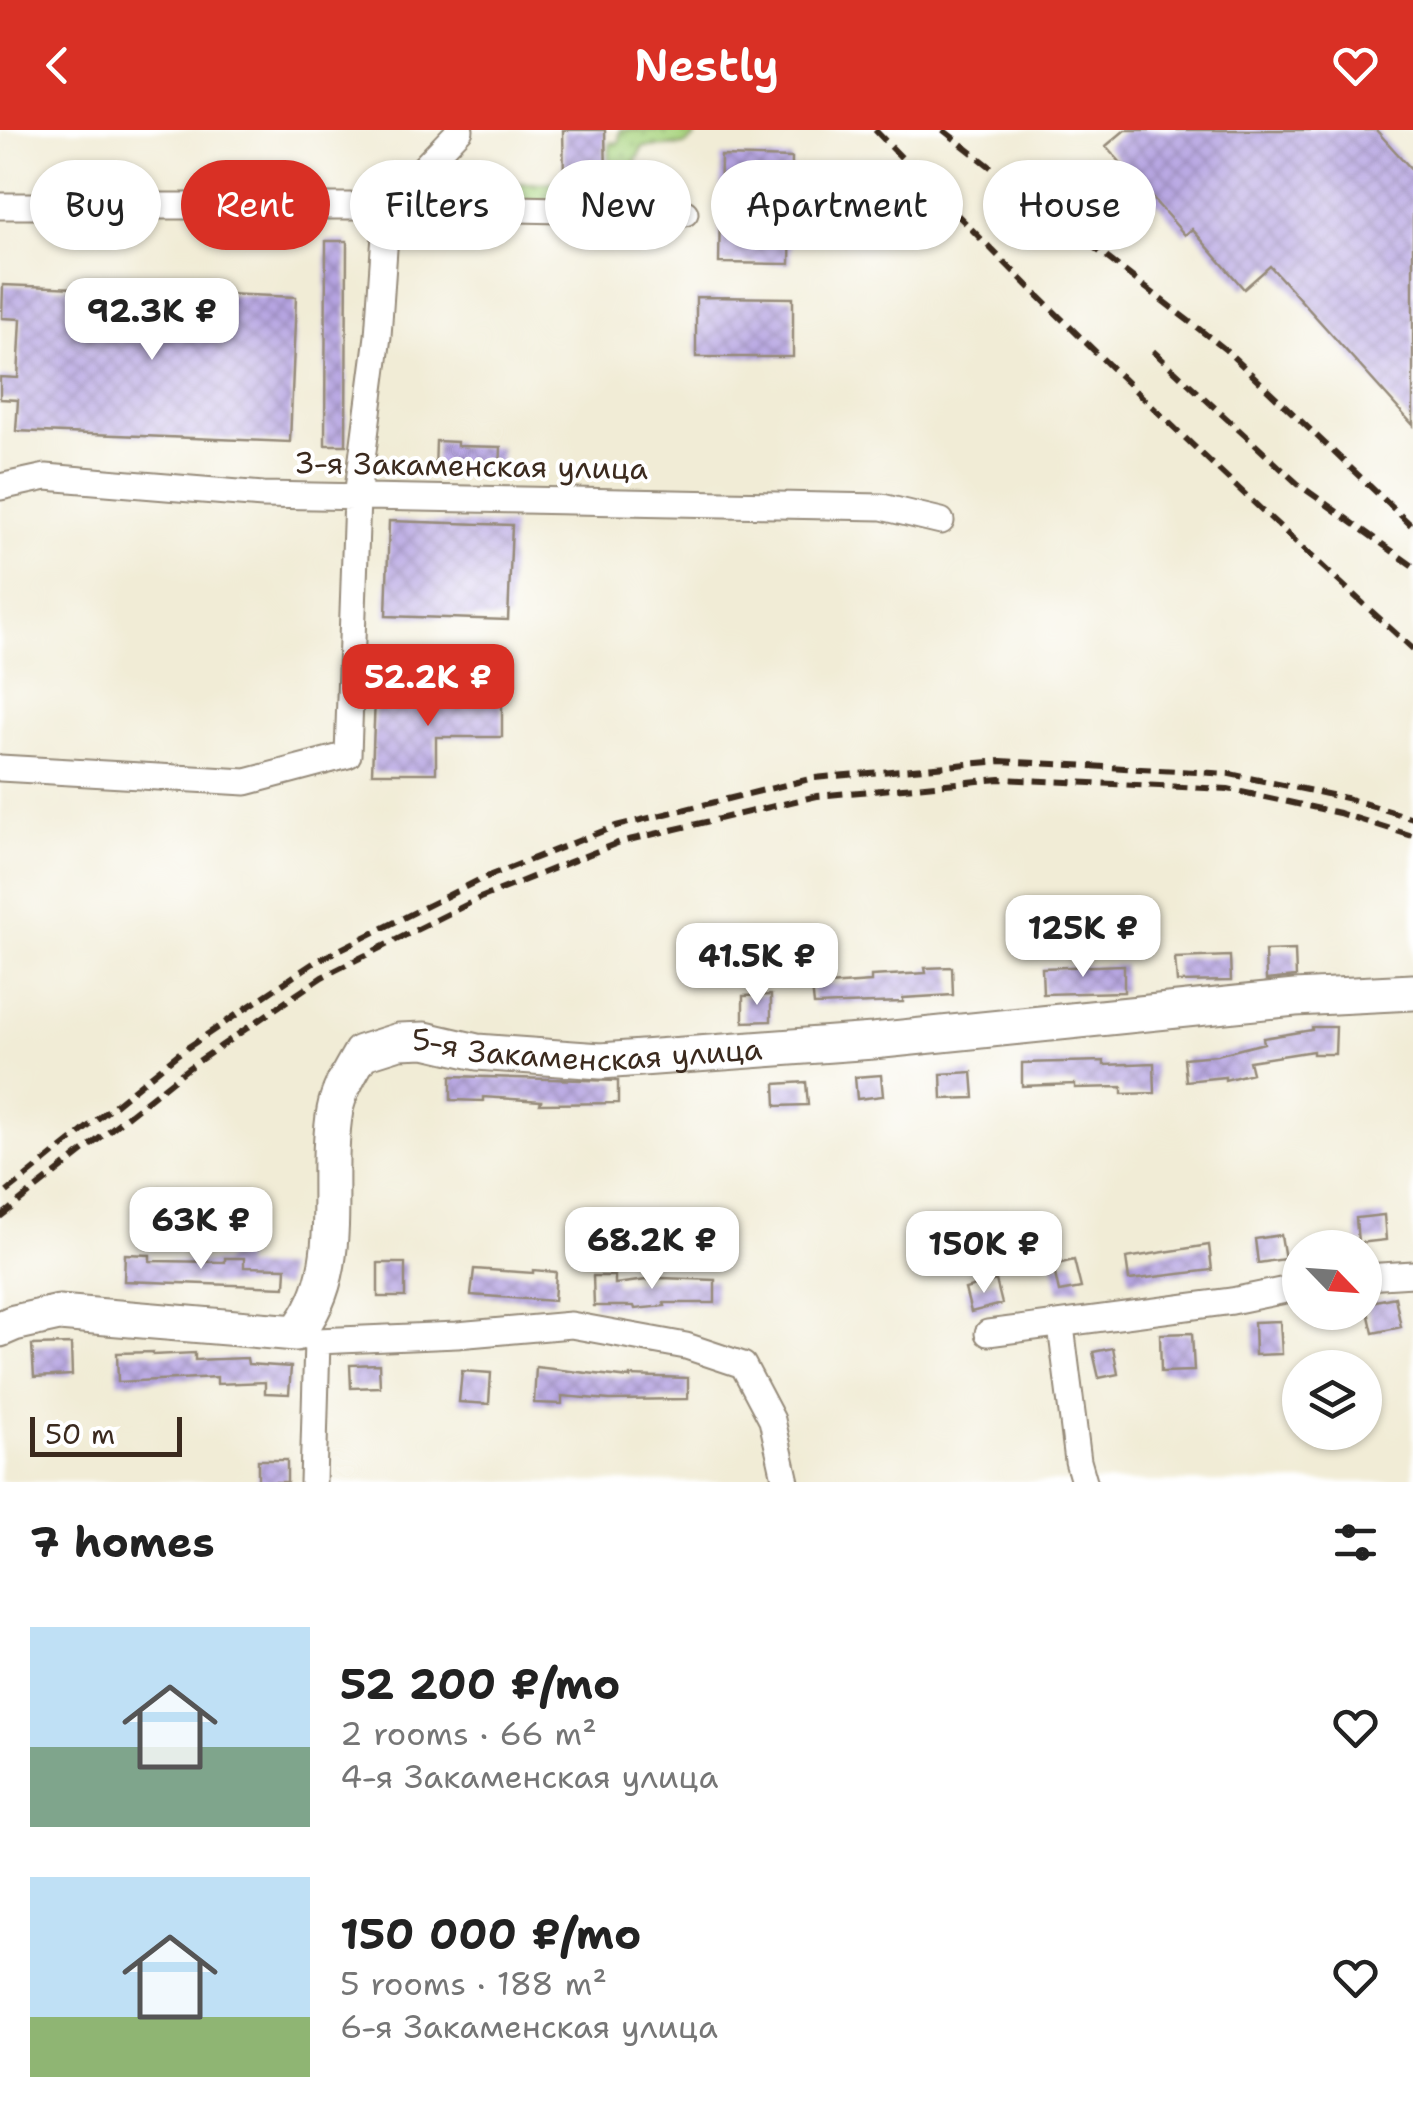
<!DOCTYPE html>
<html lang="en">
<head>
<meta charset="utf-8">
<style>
  :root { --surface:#fff; --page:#f2f2f2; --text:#222; --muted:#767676; --accent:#d93025 }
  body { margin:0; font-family:"Shantell Sans",sans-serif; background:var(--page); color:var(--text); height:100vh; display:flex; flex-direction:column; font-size:38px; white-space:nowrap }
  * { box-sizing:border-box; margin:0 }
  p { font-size:32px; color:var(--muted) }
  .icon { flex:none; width:55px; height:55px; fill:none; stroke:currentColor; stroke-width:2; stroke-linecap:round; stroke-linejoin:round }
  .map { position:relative; height:1352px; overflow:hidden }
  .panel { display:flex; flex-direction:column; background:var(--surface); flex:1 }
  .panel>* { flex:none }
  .hud { position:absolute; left:30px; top:30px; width:1355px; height:90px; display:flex; gap:20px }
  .needle { width:65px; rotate:115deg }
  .fabs { position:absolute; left:1282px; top:1100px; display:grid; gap:20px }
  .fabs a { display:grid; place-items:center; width:100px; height:100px; border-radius:50%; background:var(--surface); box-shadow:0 2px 8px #0004; font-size:50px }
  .scale { position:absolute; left:30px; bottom:25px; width:152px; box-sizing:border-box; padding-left:10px; border:5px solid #3b2a1e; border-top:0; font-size:28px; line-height:35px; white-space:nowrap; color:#3b2a1e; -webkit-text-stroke:8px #fff; paint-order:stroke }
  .price { position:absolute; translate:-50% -85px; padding:0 22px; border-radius:20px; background:#fff; color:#222; font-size:32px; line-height:65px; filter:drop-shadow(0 2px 5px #0008) }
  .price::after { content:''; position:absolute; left:50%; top:60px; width:30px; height:22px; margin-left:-15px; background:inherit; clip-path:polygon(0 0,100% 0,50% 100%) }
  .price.on { background:var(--accent); color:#fff }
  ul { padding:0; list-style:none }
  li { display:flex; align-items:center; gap:30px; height:250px; padding:0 30px }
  li span { display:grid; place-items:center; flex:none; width:280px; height:200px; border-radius:0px; color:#555 }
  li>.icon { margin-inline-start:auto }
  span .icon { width:120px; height:120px; fill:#fffc; stroke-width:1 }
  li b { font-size:42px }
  h2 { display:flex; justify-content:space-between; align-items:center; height:120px; padding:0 30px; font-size:42px }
  .tag { padding:0 35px; border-radius:45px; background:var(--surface); box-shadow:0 2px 8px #0004; font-size:35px; line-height:90px }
  .tag.on { background:var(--accent); color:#fff }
  header { display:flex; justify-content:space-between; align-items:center; height:130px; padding:0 30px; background:var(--accent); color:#fff; font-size:45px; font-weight:600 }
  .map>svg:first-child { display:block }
</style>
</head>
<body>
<header><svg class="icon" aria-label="back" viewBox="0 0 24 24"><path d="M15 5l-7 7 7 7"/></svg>Nestly<svg class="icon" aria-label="heart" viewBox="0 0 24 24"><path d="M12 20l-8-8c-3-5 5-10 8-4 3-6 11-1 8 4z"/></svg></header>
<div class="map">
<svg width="1413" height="1352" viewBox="0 0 1413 1352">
  <defs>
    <pattern id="grass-dots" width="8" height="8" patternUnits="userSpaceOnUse" patternTransform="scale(2.5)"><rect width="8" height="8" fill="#aad581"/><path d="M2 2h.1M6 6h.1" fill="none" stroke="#93b76f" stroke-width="1.8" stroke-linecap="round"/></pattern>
    <pattern id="building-cross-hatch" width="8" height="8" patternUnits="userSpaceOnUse" patternTransform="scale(2.5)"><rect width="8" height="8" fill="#b6a4e2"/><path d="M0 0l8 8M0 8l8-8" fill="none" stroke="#9586b7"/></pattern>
  </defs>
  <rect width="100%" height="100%" fill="#fff"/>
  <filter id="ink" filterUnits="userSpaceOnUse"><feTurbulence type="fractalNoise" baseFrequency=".01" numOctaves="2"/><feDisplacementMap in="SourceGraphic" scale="20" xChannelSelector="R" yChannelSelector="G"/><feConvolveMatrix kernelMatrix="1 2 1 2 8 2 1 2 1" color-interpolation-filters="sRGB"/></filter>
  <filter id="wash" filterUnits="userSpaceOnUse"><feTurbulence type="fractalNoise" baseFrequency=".0048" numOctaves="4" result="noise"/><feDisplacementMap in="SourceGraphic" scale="40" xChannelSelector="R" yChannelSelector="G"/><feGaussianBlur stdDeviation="2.25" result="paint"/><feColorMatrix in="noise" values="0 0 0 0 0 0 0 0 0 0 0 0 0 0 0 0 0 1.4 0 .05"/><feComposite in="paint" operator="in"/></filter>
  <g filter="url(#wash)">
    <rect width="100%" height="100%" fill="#f1ecd6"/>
    <!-- grass -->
    <path fill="url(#grass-dots)" stroke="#728050" stroke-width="2.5" d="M620 0H695L694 8 685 15 643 17 635 32C644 48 658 48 676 49L663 73 499 72 492 65 496 54 609 51 610 13 619 12Z"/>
    <g id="blocks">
      <!-- building -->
      <path fill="url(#building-cross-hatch)" d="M563 0H605L606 47H564Z
        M1125 0H1376L1413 41V295L1270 136 1244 159 1192 99 1185 105 1106 16Z
        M721 26 792 28 790 134 719 133Z
        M326 111H347L346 315H325Z
        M3 155 296 167 290 312 16 301 18 270 0 269V247L18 248 21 189 2 188Z
        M696 167 793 168V227H696Z
        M436 311 457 312V316L501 317 500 342H435Z
        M389 391 512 395 508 490 386 486Z
        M502 567V607H436V643H372L375 568Z
        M1295 820 1296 847 1266 850 1265 821Z
        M1230 826 1231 851 1177 852 1175 828Z
        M1124 835V862L1043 864 1042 838Z
        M952 837 953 865 903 868V872L814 875 812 856 871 852V846L926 843 925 838Z
        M771 865V891L743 892V866Z
        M1312 897H1336L1335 924H1313V921L1249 931 1252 943 1225 950V947L1186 951 1184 928 1217 925 1264 913 1263 908 1312 900Z
        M1104 931V935L1154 933 1155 963 1122 964V957L1075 958V954L1022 956V933Z
        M972 942 974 968 942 969 941 944Z
        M881 945 883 966 857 969 855 947Z
        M451 946 618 951V973L540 974 541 971 483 967V971L451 970Z
        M806 952 808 975 776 976 775 954Z
        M1384 1085 1386 1110 1358 1113 1356 1088Z
        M1281 1105 1285 1129 1258 1133 1255 1109Z
        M1209 1115 1212 1140 1129 1150 1126 1128Z
        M125 1124 150 1125V1131L225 1132V1128H244V1137L286 1138 285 1157 124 1151Z
        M1074 1130 1081 1158 1059 1162 1053 1135Z
        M378 1133H405V1167H378Z
        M474 1139 533 1143V1140L556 1142 554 1171 471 1165Z
        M593 1146H615V1154L662 1148 715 1150V1173H664L665 1176 635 1179 634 1176H594Z
        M996 1150 1002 1174 971 1182 965 1159Z
        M1395 1167 1401 1197 1373 1203 1366 1173Z
        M1280 1191 1282 1224 1255 1225 1254 1192Z
        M1192 1203 1194 1241 1161 1242 1160 1204Z
        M71 1214 72 1245 34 1247 32 1215Z
        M1113 1218 1118 1244 1099 1248 1093 1222Z
        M153 1222V1225L195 1223V1230L247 1228 248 1234 291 1237 289 1264 265 1263V1252L217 1254V1247L118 1252 117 1223Z
        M379 1234 380 1257 351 1258 350 1235Z
        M536 1237 630 1248V1246L688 1248V1269L610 1270 562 1266V1274L534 1273Z
        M462 1241 491 1243 489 1274 459 1272Z
        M258 1330H287V1352H258Z"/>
    </g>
  </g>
  <g filter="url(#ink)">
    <use href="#blocks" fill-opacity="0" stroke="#968b7a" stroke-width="2.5"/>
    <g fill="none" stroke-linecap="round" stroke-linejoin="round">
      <!-- street casing -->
      <g stroke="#968b7a" stroke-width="29">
        <path id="street" d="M0 76H387L685 83
          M0 357 46 347 263 365 882 377 941 391
          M0 638 246 652 348 625 357 367 378 206 387 76 460 0
          M1365 1147 1413 1144
          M1061 1196 1078 1331 1084 1352
          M296 1203 317 1211 457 1205 571 1195 686 1216 743 1235 772 1290 786 1352
          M988 1203 1232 1171 1300 1157
          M313 1352 317 1211"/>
      </g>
      <!-- secondary casing -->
      <g stroke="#968b7a" stroke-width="39">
        <g id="secondary">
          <path id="s1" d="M0 1199 14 1193 59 1183 296 1203C349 1141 322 1054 335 980 339 959 351 941 361 923L399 911 425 910 477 922 601 931 873 911 1295 868 1413 862"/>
        </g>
      </g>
      <!-- street -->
      <use href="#street" stroke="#fff" stroke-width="25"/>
      <!-- secondary -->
      <use href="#secondary" stroke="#fff" stroke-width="35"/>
      <!-- rail -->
      <path stroke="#3b2a1e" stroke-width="6" stroke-dasharray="15 8" stroke-linecap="butt" d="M875 0C1048 181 1228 351 1413 519
        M943 0 1226 220 1413 397
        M1153 221 1298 354 1413 436
        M7 1062 178 924 315 832 479 750 616 696 814 648 1001 631 1230 644 1346 668 1413 688
        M0 1087 187 939 322 847 480 768 620 712 817 666 1000 649 1228 659 1339 683 1413 706"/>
    </g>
  </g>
  <g text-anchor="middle" stroke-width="8" stroke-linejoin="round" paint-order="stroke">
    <!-- street labels -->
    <g font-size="30" fill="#3b2a1e" stroke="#fff">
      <text transform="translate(471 336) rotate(1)" y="10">3-я Закаменская улица</text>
      <text dy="10" stroke="none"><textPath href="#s1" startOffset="822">5-я Закаменская улица</textPath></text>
    </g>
  </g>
</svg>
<div class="fabs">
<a><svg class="needle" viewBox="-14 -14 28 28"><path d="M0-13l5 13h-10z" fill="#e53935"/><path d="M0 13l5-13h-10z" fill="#767676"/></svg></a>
<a><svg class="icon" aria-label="layers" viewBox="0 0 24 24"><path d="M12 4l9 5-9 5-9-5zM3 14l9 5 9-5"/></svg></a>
</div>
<div class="scale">50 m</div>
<b class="price" style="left:152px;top:233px">92.3K ₽</b>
<b class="price on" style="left:428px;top:599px">52.2K ₽</b>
<b class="price" style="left:1083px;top:850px">125K ₽</b>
<b class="price" style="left:757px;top:878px">41.5K ₽</b>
<b class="price" style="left:201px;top:1142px">63K ₽</b>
<b class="price" style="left:652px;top:1162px">68.2K ₽</b>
<b class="price" style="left:984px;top:1166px">150K ₽</b>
<div class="hud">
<a class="tag">Buy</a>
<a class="tag on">Rent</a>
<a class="tag">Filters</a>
<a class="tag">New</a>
<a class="tag">Apartment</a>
<a class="tag">House</a>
</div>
</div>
<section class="panel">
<h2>7 homes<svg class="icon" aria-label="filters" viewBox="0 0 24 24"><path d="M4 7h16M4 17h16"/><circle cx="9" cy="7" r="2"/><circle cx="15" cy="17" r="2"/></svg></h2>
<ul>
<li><span style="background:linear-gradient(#bfe0f5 60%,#7fa58c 0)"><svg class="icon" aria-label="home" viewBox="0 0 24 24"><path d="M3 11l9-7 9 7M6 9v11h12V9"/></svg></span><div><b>52 200 ₽/mo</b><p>2 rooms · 66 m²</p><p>4-я Закаменская улица</p></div><svg class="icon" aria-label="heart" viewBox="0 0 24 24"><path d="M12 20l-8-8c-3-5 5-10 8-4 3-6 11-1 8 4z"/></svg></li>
<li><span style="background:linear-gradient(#bfe0f5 70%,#8fb573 0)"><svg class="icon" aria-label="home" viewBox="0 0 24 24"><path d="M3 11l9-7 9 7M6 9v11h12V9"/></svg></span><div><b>150 000 ₽/mo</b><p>5 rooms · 188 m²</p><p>6-я Закаменская улица</p></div><svg class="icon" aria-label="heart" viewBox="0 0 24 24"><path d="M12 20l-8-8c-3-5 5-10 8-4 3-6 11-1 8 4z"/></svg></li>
</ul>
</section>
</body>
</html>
